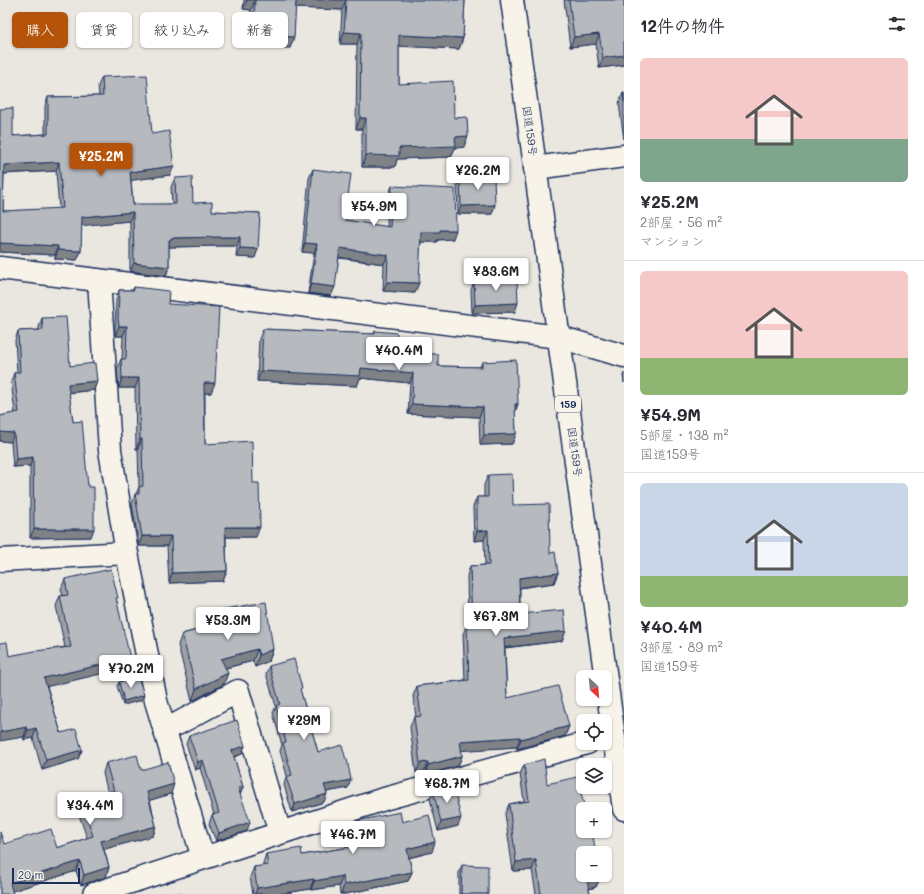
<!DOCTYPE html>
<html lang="ja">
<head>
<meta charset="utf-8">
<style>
  :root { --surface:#fff; --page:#f7f7f7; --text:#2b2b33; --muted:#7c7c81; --line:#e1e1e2; --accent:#b45309 }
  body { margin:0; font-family:Mali,"Klee One",sans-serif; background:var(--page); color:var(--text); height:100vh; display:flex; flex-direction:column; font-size:15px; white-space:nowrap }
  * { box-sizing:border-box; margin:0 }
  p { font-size:13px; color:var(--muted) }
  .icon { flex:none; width:22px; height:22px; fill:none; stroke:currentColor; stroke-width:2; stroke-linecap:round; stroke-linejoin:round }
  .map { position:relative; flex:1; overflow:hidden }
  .sheet { display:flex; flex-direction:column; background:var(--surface); width:300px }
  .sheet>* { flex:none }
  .guide { position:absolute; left:12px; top:12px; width:380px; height:36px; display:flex; gap:8px }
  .needle { width:26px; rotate:154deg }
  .controls { position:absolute; left:576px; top:670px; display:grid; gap:8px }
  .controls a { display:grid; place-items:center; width:36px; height:36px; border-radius:6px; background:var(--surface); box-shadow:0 1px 3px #0004; font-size:20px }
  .scale { position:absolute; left:12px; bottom:10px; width:68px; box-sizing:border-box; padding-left:4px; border:2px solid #1b2f5e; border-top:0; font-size:11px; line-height:14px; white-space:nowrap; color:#1b2f5e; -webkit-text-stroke:3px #f7f3e8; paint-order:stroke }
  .price { position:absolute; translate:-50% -34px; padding:0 9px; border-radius:4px; background:#fff; color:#222; font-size:13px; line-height:26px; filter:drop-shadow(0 1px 2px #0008) }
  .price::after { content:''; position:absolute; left:50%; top:24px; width:12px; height:9px; margin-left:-6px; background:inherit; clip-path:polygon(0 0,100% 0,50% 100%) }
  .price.selected { background:var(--accent); color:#fff }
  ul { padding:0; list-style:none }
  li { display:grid; align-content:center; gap:8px; height:212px; padding:0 16px }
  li+li { border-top:1px solid var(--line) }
  li span { display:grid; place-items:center; height:124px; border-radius:6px; color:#555 }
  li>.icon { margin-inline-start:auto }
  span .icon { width:72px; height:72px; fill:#fffc; stroke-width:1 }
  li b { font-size:17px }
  h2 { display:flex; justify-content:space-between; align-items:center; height:48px; padding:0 16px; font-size:17px }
  .pill { padding:0 14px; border-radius:6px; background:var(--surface); box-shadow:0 1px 3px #0004; font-size:14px; line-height:36px }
  .pill.selected { background:var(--accent); color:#fff }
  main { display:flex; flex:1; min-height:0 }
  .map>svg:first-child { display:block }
</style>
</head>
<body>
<main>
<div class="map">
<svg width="624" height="894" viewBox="0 0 624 894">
  <rect width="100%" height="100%" fill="#eae7e0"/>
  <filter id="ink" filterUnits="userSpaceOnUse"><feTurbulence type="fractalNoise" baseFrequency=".025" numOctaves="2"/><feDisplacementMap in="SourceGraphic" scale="8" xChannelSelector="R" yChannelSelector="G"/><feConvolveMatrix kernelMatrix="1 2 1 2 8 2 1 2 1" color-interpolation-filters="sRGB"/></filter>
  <g filter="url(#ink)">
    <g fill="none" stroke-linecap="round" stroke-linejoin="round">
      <!-- street casing -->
      <g stroke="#1b2f5e" stroke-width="25">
        <path id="street" d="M535 168 624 156
          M0 268 559 337 624 356
          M99 280 110 450 127 553 156 701 203 858
          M0 560 127 553
          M164 728 177 724 238 691 280 833
          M94 894 384 799 587 743"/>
      </g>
      <!-- highway casing -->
      <g stroke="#1b2f5e" stroke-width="25">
        <path id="highway" d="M512 0 624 809"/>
      </g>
      <!-- street -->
      <use href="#street" stroke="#f7f3e8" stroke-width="22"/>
      <!-- highway -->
      <use href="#highway" stroke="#f7f3e8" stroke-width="22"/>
    </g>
    <!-- wall -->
    <path fill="#9da0a4" stroke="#1b2f5e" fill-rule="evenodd" d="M244 0H465L463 38 459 49 399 46V84L454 118 464 147 455 148 451 157 397 159 395 167H362V129H356L357 44H340L342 10 295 8 294 37 290 48 249 46 251 10 243 9Z
      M564 0H624V65L599 68 596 44 570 47Z
      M102 77 152 134 170 175 131 180 133 205 172 204 171 187 175 178 193 203 212 211 260 213 255 258 236 257 237 246H219L169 247V267L166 276 130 271V221L81 225V251L77 260 55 259V255L0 252V109L13 136 45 134V106L48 97 99 96 98 86ZM56 171 59 209 3 211 4 174Z
      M623 93H624V140L619 103Z
      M313 169 345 220 387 227 388 196 392 186 453 239 437 240V242H421L415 293 383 291 384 264 339 258 331 296 308 293 314 253 302 252 309 178Z
      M460 177 492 214H458L457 185Z
      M474 282 515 312 472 313 471 290Z
      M134 287 168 304 211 393H205V444L256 537H226L227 571 223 581 169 583 167 546H139L132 504 135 494H136L139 487 138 449H136L135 388H119L117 369 121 359H122L123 336H115V329L116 300 119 290H133Z
      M42 318 70 366 97 381 94 390 69 393 73 422 91 537 30 538V466L13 467 11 442 0 441V416L15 413 11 381 14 373 17 372 15 340 18 331 39 330V327Z
      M263 329 374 334 375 331 395 353 438 366 480 367 482 362 518 404 515 413 516 434 512 444 480 445 479 417 408 414 410 383 360 378 357 386 257 381 259 339Z
      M624 373V383L623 376Z
      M488 475 513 505 550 553 558 573 554 583 520 588V614L562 641 505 648 507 698 569 726 565 736 517 749V747L461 750 462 756 458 766 425 775 424 772 416 773 410 727 414 717H416L413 696 417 686 465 680 463 634 467 624H468L467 576 470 566 485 565 484 540 474 541 473 507 477 497H484V485Z
      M65 579 117 601 126 668 47 686 61 733 82 750 78 759 42 770 33 738 24 740 9 656 65 647 56 606 60 596H63L61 589Z
      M224 609 273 649 269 661 255 667 253 661 226 668 224 684 192 701 178 645 182 634 221 623 220 621Z
      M269 666 301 693 318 752 348 788 326 792 324 802 292 812 284 785 286 777 287 776 280 751 282 745 273 713 276 706 266 674Z
      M119 682 142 700 123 705 117 686Z
      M189 736 242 754 234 757 243 787 240 795 247 831 216 841 209 824 212 815H214L200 768 195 770 186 744Z
      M106 763 141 770 171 794 150 800 156 826 153 836 104 849 109 867 106 877 81 885 76 871 12 891 0 894 4 844 57 848 87 838 79 815 83 805 107 798 108 794 103 773Z
      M524 765 547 784 600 878 596 887 589 889 590 894H536L532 870 513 871 505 814 509 804 524 801 520 774Z
      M433 791 458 826 438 831 430 799Z
      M357 821 402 822 432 852 409 858 412 872 408 881 345 894H340L339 886 311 890 310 889 279 894H253L250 877 254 867 263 866V863L266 854 302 855 356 846 353 831Z
      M462 865 488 894H459V872Z"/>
    <!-- shaded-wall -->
    <path fill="#7f8286" stroke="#1b2f5e" d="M247 0H255L251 10 243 9Z
      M296 0H346L342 10 295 8 296 1Z
      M344 32 361 33 357 44H340Z
      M599 34 596 44 570 47 574 37Z
      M253 35 294 37 290 48 249 46Z
      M399 35 463 38 459 49 395 46Z
      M624 55V65L599 68 603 58Z
      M360 118H366L362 129H356Z
      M468 136 464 147 455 148 451 157 397 159 395 167H362L366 155 455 137Z
      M59 162 56 171 0 174 4 165Z
      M174 166 170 175 127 181 130 172Z
      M495 205 492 214H458L461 206Z
      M133 212 130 221 78 226 82 217Z
      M440 230H456L453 239 437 240V242H418L421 232Z
      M222 237H240L237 246H219L169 247V240L171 238Z
      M0 243 58 246 55 255 0 252Z
      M305 243 317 244 314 253 302 252Z
      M240 248 258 249 255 258 236 257Z
      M340 248 388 255 384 264 337 257Z
      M58 250 81 251 77 260 55 259Z
      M134 263 169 267 166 276 130 271Z
      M387 282 419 283 415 293 383 291Z
      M311 284 335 287 331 296 308 293Z
      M518 303 515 312 472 313 475 305Z
      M119 326H127L123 336H115Z
      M361 368 413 373 410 383 360 378 357 386 257 381 261 371Z
      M122 378H139L135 388H119Z
      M97 381 94 390 65 393 68 384Z
      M204 383H215L211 393H201Z
      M412 404 483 407 479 417 408 414Z
      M515 404H518L514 414Z
      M0 432 14 433 11 442 0 441Z
      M516 434 512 444 480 445 484 435Z
      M140 439H142L138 449H136Z
      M33 457 30 466 13 467 16 459Z
      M225 527H260L256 537H222Z
      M34 529H94L91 537 30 538Z
      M488 530 484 540 474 541 477 531Z
      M142 536H171L167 546H139Z
      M227 571 223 581 169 583 172 573Z
      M558 573 554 583 516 588 519 578Z
      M566 631 562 641 501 648 504 638Z
      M257 649 253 661 217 670 221 659Z
      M273 649 269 661 255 667 259 655Z
      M130 658 126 668 41 688 44 678Z
      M228 673 224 684 192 701 196 689Z
      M144 695 142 700 123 705 124 701Z
      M569 726 565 736 517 749 521 739Z
      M27 727 24 737 0 741V732Z
      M36 728 33 738 24 740 28 730Z
      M520 737 517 747 456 751 460 741Z
      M245 746 242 754 229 759 232 750Z
      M82 750 78 759 42 770 46 760Z
      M462 756 458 766 425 775 428 765Z
      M203 760 200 768 195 770 198 762Z
      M428 762 424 772 416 773 420 763Z
      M351 780 348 788 321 793 324 785Z
      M174 784 171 794 144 802 147 792Z
      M243 787 240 795 238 788Z
      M327 794 324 802 292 812 295 804Z
      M461 818 458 826 438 831 441 822Z
      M250 822 247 831 216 841 219 833Z
      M156 826 153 836 98 851 101 841Z
      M435 842 432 852 404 859 407 849Z
      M536 860 532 870 513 871 516 862Z
      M80 861 76 871 6 893 10 883Z
      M109 867 106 877 81 885 84 875Z
      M412 872 408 881 345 894H341L344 885Z
      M343 876 339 886 311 890 314 881Z
      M600 878 596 887 584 890 587 880Z
      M314 879 310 889 279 894H255L257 888Z"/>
    <!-- building -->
    <path fill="#b6babf" stroke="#1b2f5e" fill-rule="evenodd" d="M255 0H297V1H296L294 37 253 35Z
      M346 0H465L463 38 399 35V84L453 81 454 118 467 117 468 136 455 137 456 146 399 148V156L366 155V118H360L361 33 344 32Z
      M569 0H624V55L603 58 599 34 574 37Z
      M147 75 152 134 169 131 174 166 130 172 133 206V204H176L175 178 192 177 193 203 212 202V211L260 213 258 249 240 248V237H222L171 238V240H169V267L134 263 133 212 82 217 81 251 58 250V246L0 243V109L13 108V136L48 134V97L103 96 102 77ZM59 162 63 208 3 211 4 165Z
      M623 93H624V102Z
      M313 169 351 174 345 220 390 227 392 186 455 189 456 230H440V232H421L419 283 387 282 388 255 340 248 335 287 311 284 317 244 305 243Z
      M494 176 495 205 461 206 460 177Z
      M517 280 518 303 475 305 474 282Z
      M134 287 169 291 168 304 219 307 215 383H204L205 444 252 441 253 483H259L260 527H225L227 571 172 573 171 536H142L135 494H139V487L143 486 142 439H140L139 378H122L121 359H126L127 326H119L118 319 119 290H134Z
      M66 317 70 366 95 363 97 381 68 384 73 422 82 421 88 487H94V529H34L33 457 16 459 14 433 0 432V416L19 412 14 373 20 372 18 331 43 330 42 318Z
      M263 329 375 334V331L397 333 395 353 438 354V366L482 367V362L516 360 518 404H515L516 434 484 435 483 407 412 404 413 373 361 368 360 376 261 371Z
      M512 474 513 505 549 504 550 553 555 552 558 573 519 578 520 614 564 610 566 631 504 638 507 698 558 686 569 726 521 739 520 737 460 741 462 756 428 765V762L420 763 414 717 421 716 417 686 469 680 467 624 472 623 470 566 489 565 488 530 477 531V497H488V475Z
      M111 569 118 598H116L130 658 44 678 61 733 76 729 82 750 46 760 36 728 28 730 27 727 0 732V643L7 642 9 656 35 651 71 647 60 596 68 595 65 579Z
      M266 602 273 649 259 655 257 649 221 659 228 673 196 689 182 634 227 622 224 609Z
      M294 659 302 688 300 689 318 752 342 745 346 760 347 759 351 780 324 785 327 794 295 804 286 777 292 775 283 743 286 742 276 706 280 704 269 666Z
      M138 676 144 695 124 701 119 682Z
      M237 720 245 746 232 750 243 787 238 788 250 822 219 833 212 815 219 813 203 760 198 762 189 736Z
      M137 755 141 770 168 762 174 784 147 792 156 826 101 841 109 867 84 875 80 861 10 883 13 894H0V832L4 844 51 829 57 848 93 836 83 805 110 797 109 792 114 791 106 763Z
      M544 759 547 784 577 777 585 809H583V831H592L596 853H583V875H599L600 878 587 880 590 894H541L536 860 516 862 509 804 529 801 524 765Z
      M453 785 461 818 441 822 433 791Z
      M400 812 402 822 429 815 435 842 407 849 412 872 344 885 343 876 314 881V879L257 888 254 867 268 865 266 854 301 848 302 855 362 845 357 821Z
      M462 865 488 866V894H461Z
      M181 893 182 894H169Z"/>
  </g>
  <g text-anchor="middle" stroke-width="3" stroke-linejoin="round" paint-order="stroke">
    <!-- shield labels -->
    <rect fill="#f7f3e8" stroke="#5d6a87" stroke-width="1" x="555" y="396" width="26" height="16" rx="3"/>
    <g font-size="10" font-weight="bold" fill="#1b2f5e">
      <text x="568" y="408">159</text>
    </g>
    <!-- street labels -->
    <g font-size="11" fill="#1b2f5e" stroke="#f7f3e8">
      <text transform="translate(530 131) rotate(82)" y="4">国道159号</text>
      <text transform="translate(575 452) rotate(82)" y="4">国道159号</text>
    </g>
  </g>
</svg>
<div class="controls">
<a><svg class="needle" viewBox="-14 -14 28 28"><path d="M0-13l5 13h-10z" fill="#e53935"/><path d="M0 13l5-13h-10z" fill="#7c7c81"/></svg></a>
<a><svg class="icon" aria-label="locate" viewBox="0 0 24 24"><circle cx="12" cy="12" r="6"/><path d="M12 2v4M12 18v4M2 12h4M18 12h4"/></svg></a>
<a><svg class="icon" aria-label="layers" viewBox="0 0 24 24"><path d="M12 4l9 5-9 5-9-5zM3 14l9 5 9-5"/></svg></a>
<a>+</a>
<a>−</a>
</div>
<div class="scale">20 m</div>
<b class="price selected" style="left:101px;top:177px">¥25.2M</b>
<b class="price" style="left:478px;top:191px">¥26.2M</b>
<b class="price" style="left:374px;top:227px">¥54.9M</b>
<b class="price" style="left:496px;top:292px">¥83.6M</b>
<b class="price" style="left:399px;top:371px">¥40.4M</b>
<b class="price" style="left:496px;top:637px">¥67.3M</b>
<b class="price" style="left:228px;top:641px">¥53.3M</b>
<b class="price" style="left:131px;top:689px">¥70.2M</b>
<b class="price" style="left:304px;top:741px">¥29M</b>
<b class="price" style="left:447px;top:804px">¥68.7M</b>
<b class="price" style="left:90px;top:826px">¥34.4M</b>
<b class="price" style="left:353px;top:855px">¥46.7M</b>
<div class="guide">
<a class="pill selected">購入</a>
<a class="pill">賃貸</a>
<a class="pill">絞り込み</a>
<a class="pill">新着</a>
</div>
</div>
<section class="sheet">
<h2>12件の物件<svg class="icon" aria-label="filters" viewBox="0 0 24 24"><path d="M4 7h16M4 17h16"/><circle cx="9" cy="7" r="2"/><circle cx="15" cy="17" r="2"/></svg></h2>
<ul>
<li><span style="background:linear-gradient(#f6c9c9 65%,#7fa58c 0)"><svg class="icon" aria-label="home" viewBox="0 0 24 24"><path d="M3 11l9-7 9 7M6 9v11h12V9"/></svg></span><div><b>¥25.2M</b><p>2部屋 · 56 m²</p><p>マンション</p></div></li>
<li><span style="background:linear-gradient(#f6c9c9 70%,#8fb573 0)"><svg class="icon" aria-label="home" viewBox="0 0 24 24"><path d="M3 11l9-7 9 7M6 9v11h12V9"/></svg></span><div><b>¥54.9M</b><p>5部屋 · 138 m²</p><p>国道159号</p></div></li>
<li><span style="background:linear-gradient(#c9d6e8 75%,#8fb573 0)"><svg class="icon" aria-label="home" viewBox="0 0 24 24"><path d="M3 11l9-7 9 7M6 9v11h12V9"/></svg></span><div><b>¥40.4M</b><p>3部屋 · 89 m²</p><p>国道159号</p></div></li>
</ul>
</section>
</main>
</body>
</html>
